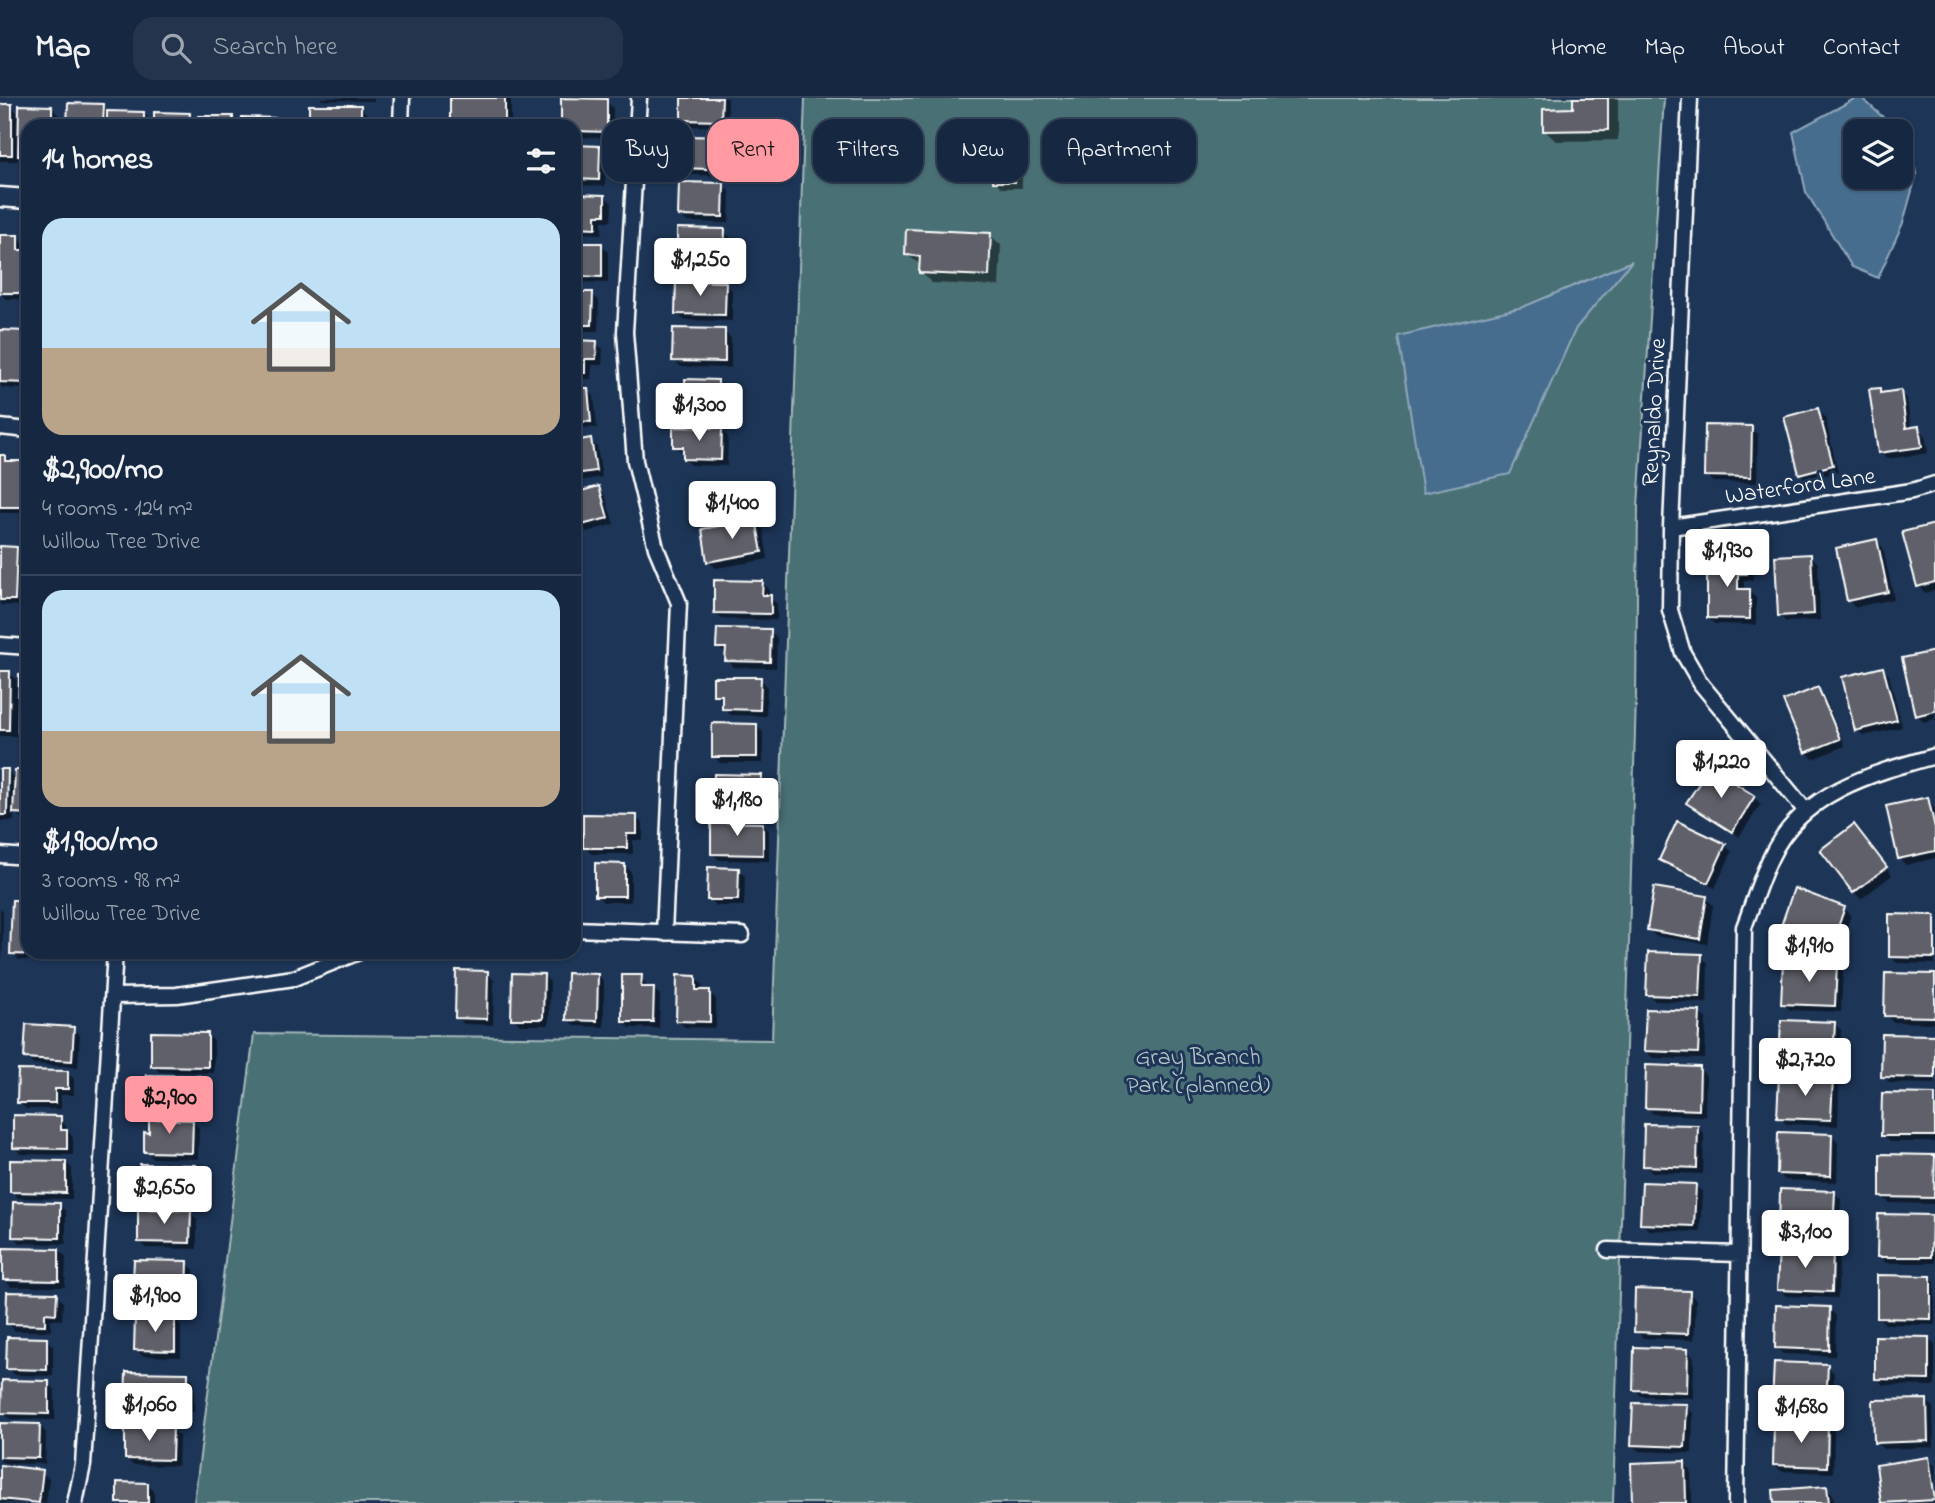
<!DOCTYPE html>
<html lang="en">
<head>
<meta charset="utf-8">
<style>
  :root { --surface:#162841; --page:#23344c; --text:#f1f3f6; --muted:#9ea6b1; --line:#35445a; --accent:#ff9aa2 }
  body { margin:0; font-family:"Indie Flower",sans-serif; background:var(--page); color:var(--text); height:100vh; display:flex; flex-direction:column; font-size:26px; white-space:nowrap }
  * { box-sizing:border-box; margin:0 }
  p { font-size:23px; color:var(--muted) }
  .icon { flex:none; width:38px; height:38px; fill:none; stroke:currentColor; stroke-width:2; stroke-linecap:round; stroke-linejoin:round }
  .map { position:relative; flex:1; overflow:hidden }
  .details { position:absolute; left:21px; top:21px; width:560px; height:840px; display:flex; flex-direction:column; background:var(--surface); border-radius:21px; box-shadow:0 2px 5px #0004,0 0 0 2px var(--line) }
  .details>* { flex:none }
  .top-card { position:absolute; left:602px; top:21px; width:665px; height:63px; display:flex; gap:14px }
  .fabs { position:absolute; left:1843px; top:21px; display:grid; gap:14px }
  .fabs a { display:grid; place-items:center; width:70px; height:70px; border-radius:14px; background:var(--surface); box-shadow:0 2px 5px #0004,0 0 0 2px var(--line); font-size:35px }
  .price { position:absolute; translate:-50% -60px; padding:0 16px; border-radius:7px; background:#fff; color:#222; font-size:23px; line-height:46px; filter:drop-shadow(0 2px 4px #0008) }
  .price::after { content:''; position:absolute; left:50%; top:42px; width:21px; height:16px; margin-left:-10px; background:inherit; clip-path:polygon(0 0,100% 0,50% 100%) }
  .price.selected { background:var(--accent); color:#111 }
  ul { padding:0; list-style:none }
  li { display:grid; align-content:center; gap:14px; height:371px; padding:0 21px }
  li+li { border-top:2px solid var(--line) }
  li span { display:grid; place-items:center; height:217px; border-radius:21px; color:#555 }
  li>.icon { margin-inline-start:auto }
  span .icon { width:126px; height:126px; fill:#fffc; stroke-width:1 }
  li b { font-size:30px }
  h2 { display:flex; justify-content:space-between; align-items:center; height:84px; padding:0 21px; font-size:30px }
  .chip { padding:0 24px; border-radius:21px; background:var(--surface); box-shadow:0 2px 5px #0004,0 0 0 2px var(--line); font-size:24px; line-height:63px }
  .chip.selected { background:var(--accent); color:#111 }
  header { display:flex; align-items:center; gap:42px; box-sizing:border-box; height:98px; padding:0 35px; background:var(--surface); border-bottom:2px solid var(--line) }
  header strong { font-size:33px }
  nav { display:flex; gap:38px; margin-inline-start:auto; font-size:24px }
  .search { width:490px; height:63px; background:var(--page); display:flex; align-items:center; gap:18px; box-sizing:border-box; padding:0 24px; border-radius:21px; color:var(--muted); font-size:26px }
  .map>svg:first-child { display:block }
</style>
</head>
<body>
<header>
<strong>Map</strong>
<div class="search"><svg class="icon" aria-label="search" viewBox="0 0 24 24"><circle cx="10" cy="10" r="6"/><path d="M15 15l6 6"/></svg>Search here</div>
<nav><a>Home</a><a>Map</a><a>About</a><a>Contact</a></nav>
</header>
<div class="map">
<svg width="1935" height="1405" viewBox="0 0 1935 1405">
  <rect width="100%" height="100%" fill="#1d3557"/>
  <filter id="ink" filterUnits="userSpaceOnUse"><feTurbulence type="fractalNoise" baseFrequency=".0143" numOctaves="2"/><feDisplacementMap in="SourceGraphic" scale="14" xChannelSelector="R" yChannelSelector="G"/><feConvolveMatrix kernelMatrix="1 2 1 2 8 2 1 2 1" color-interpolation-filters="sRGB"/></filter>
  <g filter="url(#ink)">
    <!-- green -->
    <path fill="#497074" stroke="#a4b8ba" stroke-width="2" d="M805 0H1664L1638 409 1636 598 1613 1405H194L254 936 772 942Z"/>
    <!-- water -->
    <path fill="#466d8e" stroke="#90a7bb" stroke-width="2" d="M1856 0H1862L1898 33H1855V79H1900L1901 39 1917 75 1903 125 1878 180 1852 169 1806 94 1793 34Z
      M1632 163 1576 230 1510 376 1423 395 1398 238 1523 209Z"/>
    <!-- shadow -->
    <path fill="#0007" d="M320 0H374V3L322 2Z
      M452 0H511V28H457L452 22Z
      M683 0H728V29L689 28 682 21Z
      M1575 0H1618V42L1556 43 1545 33 1575 12Z
      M606 3 613 10V40L574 39V28H563Z
      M0 8H11L21 18 52 10 58 17V28H28V64L18 56V63H0Z
      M103 8 110 15H144L150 22V28H69Z
      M360 9 367 16V28H311Z
      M189 17 196 28H156Z
      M233 20 239 28H201Z
      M736 40 743 47 742 78 689 77 682 70Z
      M574 49H599L606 56 605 88 574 87Z
      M1015 61 1022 68V90H1002L995 83Z
      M723 87 730 94 729 125 687 124 680 117Z
      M574 98 605 99 612 105 611 123H602V136L574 135Z
      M724 133 731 140 730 171H685L678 164Z
      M990 137 1001 147 999 188 932 185 921 174V167L907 157Z
      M17 139 24 146V154H28V194L4 193V197H28V201H6L0 195V146Z
      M574 147H601L608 154V185L574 184Z
      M725 186 732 192V223L684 222 677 215Z
      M574 196H592L599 203 598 233H574Z
      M724 233 731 240V270L681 269 674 262Z
      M0 234 28 235V291L3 290 0 287Z
      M574 244 596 245 603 251 602 267H592L591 281H574Z
      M718 283 724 290V320L680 319 673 312 686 296Z
      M574 291 587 292 594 298 597 330 574 329Z
      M1879 292 1884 296 1900 294 1907 301 1911 331 1919 330 1925 337 1928 355 1887 361 1880 354Z
      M1818 312 1825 319 1838 374 1807 382 1800 375Z
      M1751 330 1758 337 1757 385 1713 384 1706 377Z
      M721 332 728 339 727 368 691 367 684 360V355L675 349Z
      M590 342 597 349 602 379 574 384V344Z
      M0 358 28 369V415H0Z
      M598 390 605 397 614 426 587 434 580 428 574 397Z
      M756 423 763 430 768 461 716 470 709 464Z
      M1935 428V492L1925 495 1919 488Z
      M1877 443 1883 450 1894 501 1855 509 1848 502Z
      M0 450H17L23 457 21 508 0 507Z
      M1811 458 1818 465 1820 522 1786 524 1779 517Z
      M1746 462 1753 469V482H1744V493H1750L1756 500V527L1715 526 1708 520Z
      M762 485 769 491V499L777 506V522L722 521 716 515Z
      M770 533 777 540 776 570 734 569 727 562V556L718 550Z
      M1935 555V621L1924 624 1917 617Z
      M1883 571 1889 577 1902 629 1864 638 1857 632Z
      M0 575H10L17 582 16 638H0Z
      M28 578V640L20 633Z
      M760 581 767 588 766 618 731 617 724 611V603L715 596Z
      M1817 591 1824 598 1845 648 1813 661 1807 654Z
      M756 628 763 634V665H720L714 658Z
      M0 673H8L16 682 28 674V721H22L14 713V723H0Z
      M761 678 768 685 767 715H721L715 708Z
      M1754 699 1761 706 1739 739 1689 704Z
      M1928 701 1935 711V760L1906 767 1899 760Z
      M636 719 643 726V742H633V756H591L585 749Z
      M1678 725 1725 747 1732 754 1715 790 1668 768 1661 762Z
      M763 726 769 733V763L719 762 712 755Z
      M1861 735 1892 777 1861 801 1854 794Z
      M625 767 631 774V804H603L597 797Z
      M738 771 745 778 744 808H716L709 801Z
      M1706 800 1713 807 1707 846 1655 838 1649 831Z
      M28 804V854H49V863L19 862 12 855Z
      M0 810 3 813 2 860H0Z
      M1844 810 1851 817 1838 854 1789 837 1782 830Z
      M1935 819V866L1897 865 1890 858Z
      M55 854H88V858L59 857Z
      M161 854H198V860L165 859Z
      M1701 858 1708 865 1707 905 1655 903 1648 896Z
      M1836 867 1843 874 1841 914 1790 912 1783 905Z
      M487 875 494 882 493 927 464 926 457 919Z
      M543 877 550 884 549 927H520L513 920Z
      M598 877 604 884V929L575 928 568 922Z
      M1935 878V925L1893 924 1886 917Z
      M641 879 648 890 653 891 660 897 659 930H630L623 923Z
      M695 880 702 886V894H709L716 901V930L685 929 678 923Z
      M1699 914 1706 921 1705 961 1653 960 1646 953Z
      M1834 925 1841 932 1839 972 1788 970 1781 964Z
      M73 931 80 937 78 969 32 966 26 959Z
      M208 937 214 943V975L159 974 153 967Z
      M1935 939V986L1890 985 1883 978Z
      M1700 971 1706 978 1705 1018 1653 1016 1647 1009Z
      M67 975 74 981V997H61V1011H26L19 1004Z
      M200 980 206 987 205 1017 160 1016 153 1009V1002L147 996Z
      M1832 981 1839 988 1838 1028 1786 1026 1779 1019Z
      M1935 997V1044H1890L1883 1037Z
      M60 1019 73 1040V1057L21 1056 14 1049Z
      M192 1023 199 1030 198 1061 152 1060 146 1053Z
      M1698 1029 1704 1036 1703 1076 1651 1074 1645 1068Z
      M1832 1037 1838 1044 1837 1084 1785 1082 1779 1076Z
      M1934 1059 1935 1106 1889 1105 1882 1098Z
      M66 1064 72 1071V1101L18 1100 12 1093Z
      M194 1069 201 1076 200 1107 148 1105 141 1098Z
      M1695 1087 1702 1094 1700 1134 1649 1132 1642 1126Z
      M1834 1095 1841 1101 1839 1142 1788 1140 1781 1133Z
      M60 1107 66 1114V1146L20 1145 14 1138Z
      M190 1114 197 1121V1151L146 1150 140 1143Z
      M1931 1118 1935 1122V1165H1886L1879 1158Z
      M59 1152 66 1159 65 1189H11L5 1182Z
      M1832 1153 1839 1160 1838 1200 1786 1198 1779 1191Z
      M187 1165 194 1172 193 1202 150 1201 135 1182Z
      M1931 1180 1935 1184V1227L1885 1226 1878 1219Z
      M1689 1195 1696 1202 1694 1242 1643 1240 1636 1233Z
      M56 1197 63 1204 62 1222 51 1221V1233H15L8 1226Z
      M1830 1211 1836 1218 1835 1258 1783 1256 1776 1249Z
      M175 1221 181 1227V1259L143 1258 136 1252Z
      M46 1241 53 1248V1278L15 1277 8 1270Z
      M1929 1241 1935 1247V1288L1883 1287 1877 1280Z
      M1688 1253 1694 1260 1693 1300 1641 1298 1635 1291Z
      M1827 1268 1834 1275 1832 1315 1781 1313 1774 1306Z
      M187 1277 194 1283V1314L134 1313 127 1306Z
      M49 1285 55 1292V1322L10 1321 3 1314Z
      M1926 1302 1933 1309 1934 1349 1883 1351 1876 1344Z
      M1686 1308 1693 1315 1692 1355 1640 1353 1633 1347Z
      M0 1326 40 1328 46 1335 45 1366 3 1365 0 1362Z
      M1828 1328 1834 1335 1833 1375 1781 1373 1774 1367Z
      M172 1331 179 1338 178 1368 133 1367 126 1361Z
      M1928 1361 1935 1368V1405H1883L1878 1369Z
      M1684 1365 1691 1372 1692 1405H1634Z
      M0 1369 42 1374 49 1381 46 1405H0Z
      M147 1386 154 1393V1405H119Z
      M1827 1390 1833 1397 1834 1405H1776Z"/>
    <!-- building -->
    <path fill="#5f6169" stroke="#fff" stroke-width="2" d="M450 0H505V24L450 23Z
      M561 0 607 1V34L574 33V28H561Z
      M681 0H722L721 23 681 22Z
      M1573 0H1608V32L1543 33V11L1573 10Z
      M68 5 104 6 103 28H67Z
      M0 6H12V57H0Z
      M19 7 52 8V28H28V59L18 58Z
      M309 7H361V28H309Z
      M107 13 144 14V28H107Z
      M154 14 190 15 189 28H154Z
      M199 18H233V28H199Z
      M242 19 277 20 276 28H242Z
      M681 38 737 39 736 72 680 70Z
      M574 47 600 48 599 82 574 81Z
      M994 59H1016L1015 84H993Z
      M679 84 724 85 723 119 678 118Z
      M574 96 605 97V117H596V130L574 129Z
      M677 130 725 131 724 165H677Z
      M906 131 991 135 989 178 919 175 920 158 905 157Z
      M0 137H18V152H28V195H0Z
      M574 145H602V179L574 178Z
      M676 183 726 184 725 217 675 216Z
      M574 194H593L592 227H574Z
      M673 230 725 231V264L672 263Z
      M0 232 28 233V285L0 284Z
      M574 242 597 243 596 261H585V275H574Z
      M685 281 718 282V314L671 313V294H685Z
      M574 290H588L591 324 574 323Z
      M1880 290V295L1901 292 1906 330 1919 328 1922 349 1878 355 1869 291Z
      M1818 310 1833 367 1799 376 1784 319Z
      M1705 327 1752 328 1751 379 1704 378Z
      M673 329 722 330 721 362 683 361V349H673Z
      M591 340 596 373 574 376V343Z
      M0 357H5V363H24V409H0Z
      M599 388 608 420 578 428 574 395Z
      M756 421 762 454 707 464 702 431Z
      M1935 426V484L1917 489 1902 434Z
      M1877 441 1888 494 1847 503 1836 450Z
      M0 448 17 449 15 502H0Z
      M1811 456 1814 516 1778 518 1775 458Z
      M1707 460 1747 461V476H1738V491H1750V521L1707 520Z
      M714 482 763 483 762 497H771V516L714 515Z
      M717 530 771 531 770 564 725 563 726 550H716Z
      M1935 553V613L1915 618 1902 560Z
      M1883 569 1897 622 1855 633 1842 579Z
      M0 573H10L9 632H0Z
      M19 576H28V634H18Z
      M713 579H761L760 612 722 611V597H713Z
      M1818 589 1840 641 1805 655 1783 603Z
      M712 625 757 626V659H712Z
      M1710 669 1755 698 1732 734 1686 705Z
      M0 671H8L7 717H0Z
      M15 672H28V716L13 715Z
      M714 676 762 677 761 709H713Z
      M1928 699 1935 730V753L1898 761 1886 708Z
      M583 716 637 717V736H627V750H583Z
      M1677 723 1726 746 1708 785 1659 762Z
      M711 724 763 725V757L711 756Z
      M1854 726 1887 769 1853 795 1820 752Z
      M595 765 625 766V798H595Z
      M708 769 739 770 738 802H707Z
      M1654 789 1707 798 1700 841 1647 832Z
      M1794 790 1845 809 1831 849 1780 831Z
      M12 802H28V854H43V857L10 856Z
      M1889 816 1935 817V860L1889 859Z
      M1648 854 1702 856 1700 899 1646 897Z
      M1783 863 1837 866 1835 908 1781 906Z
      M456 872 488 873 487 921 455 920Z
      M512 875 544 876 543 921H511Z
      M567 875 598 876 597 923 566 922Z
      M1885 875 1935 876V919L1884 918Z
      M622 877H642L641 889H654L653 924H622Z
      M677 877 696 878V892H710V924L676 923Z
      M1646 911 1700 913 1698 955 1644 953Z
      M1781 922 1835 924 1833 966 1779 964Z
      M26 926 74 929 72 963 24 960Z
      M151 934 208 935V969L151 968Z
      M1882 936 1935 937V980L1881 979Z
      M1646 967 1700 969 1699 1012 1645 1010Z
      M18 972 68 973V991H55V1005H17Z
      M146 977 200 978 199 1011 151 1010V997H146Z
      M1779 977 1833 979 1831 1022 1777 1020Z
      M1882 995 1935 996V1038H1881Z
      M13 1017 61 1018V1032H67V1051L13 1050Z
      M149 1021 193 1022 192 1055 144 1054V1034L149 1035Z
      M1644 1026 1698 1027 1697 1070 1643 1068Z
      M1778 1034 1832 1036 1831 1078 1777 1076Z
      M1880 1056 1935 1057 1934 1100 1880 1099Z
      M10 1062 66 1063V1095L10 1094Z
      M140 1066 195 1067 194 1101 139 1099Z
      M1642 1084 1696 1086 1694 1128 1640 1126Z
      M1780 1091 1835 1093 1833 1136 1779 1134Z
      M13 1104 60 1105V1140L12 1139Z
      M138 1111 191 1112 190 1145 138 1144Z
      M1878 1116 1932 1117 1931 1159H1877Z
      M1779 1149 1833 1151 1832 1194 1777 1192Z
      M3 1150 59 1151V1183L3 1182Z
      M134 1162 188 1163 187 1196 141 1195 142 1183H133Z
      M1877 1177 1931 1178V1221L1877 1220Z
      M1635 1191 1690 1193 1688 1236 1634 1234Z
      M7 1194 57 1195 56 1216 45 1215V1227L6 1226Z
      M1776 1207 1830 1209 1829 1252 1775 1250Z
      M135 1218 175 1219V1253L134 1252Z
      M1875 1238 1929 1239V1282L1875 1281Z
      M7 1239 47 1240V1272L6 1271Z
      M1634 1249 1688 1251 1687 1294 1633 1292Z
      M1774 1264 1828 1266 1826 1309 1772 1307Z
      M126 1274 188 1275V1308L125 1307Z
      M2 1282 49 1283V1316L1 1315Z
      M1927 1301 1928 1343 1874 1345 1873 1302Z
      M1633 1305 1687 1306 1685 1349 1631 1347Z
      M0 1325 40 1326 39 1360 0 1359Z
      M1774 1325 1828 1326 1827 1369 1773 1367Z
      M125 1328 173 1329 172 1362 125 1361Z
      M1929 1359 1935 1402 1881 1405 1876 1367Z
      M1685 1363 1686 1405H1632L1631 1365Z
      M0 1367 43 1372 39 1405 0 1401Z
      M117 1384 148 1385V1405H117Z
      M1827 1388 1829 1405H1774L1773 1392Z"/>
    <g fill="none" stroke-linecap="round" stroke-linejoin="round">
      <!-- minor casing -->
      <g stroke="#fff" stroke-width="19">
        <path id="minor" d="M639 0 625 234 635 363 656 450 679 505 664 835
          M1690 0 1671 429 1670 512 1683 555 1701 586 1805 712
          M401 28 402 0
          M0 329 28 332
          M1671 429 1912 393 1935 386
          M0 547 28 549
          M0 757 28 759
          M574 831 742 837
          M113 898 177 897 294 880 359 854
          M1608 1152 1739 1156
          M75 1405 83 1367 115 854
          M1736 1405 1744 829C1753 806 1760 781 1771 759 1801 694 1873 675 1935 658"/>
      </g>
      <!-- tertiary casing -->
      <g stroke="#fff" stroke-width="23">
        <path id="tertiary" d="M0 99 28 101"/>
      </g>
      <!-- minor -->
      <use href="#minor" stroke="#1d3557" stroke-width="14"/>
      <!-- tertiary -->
      <use href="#tertiary" stroke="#1d3557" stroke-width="18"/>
    </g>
  </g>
  <g text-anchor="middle" stroke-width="6" stroke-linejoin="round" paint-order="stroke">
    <!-- street labels -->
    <g font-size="24" fill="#fff" stroke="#1d3557">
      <text transform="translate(1653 314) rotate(-87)" y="8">Reynaldo Drive</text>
      <text transform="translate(1800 387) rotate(-8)" y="8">Waterford Lane</text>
    </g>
    <!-- park labels -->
    <g font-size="24" fill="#b6c6c7" stroke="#1d3557">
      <text x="1198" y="966">Gray Branch<tspan x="1198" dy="28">Park (planned)</tspan></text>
    </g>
  </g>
</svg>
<div class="fabs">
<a><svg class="icon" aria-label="layers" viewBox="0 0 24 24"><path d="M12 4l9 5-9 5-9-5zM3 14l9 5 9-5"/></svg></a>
</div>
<b class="price" style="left:700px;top:200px">$1,250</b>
<b class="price" style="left:699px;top:345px">$1,300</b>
<b class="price" style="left:732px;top:443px">$1,400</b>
<b class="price" style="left:1727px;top:491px">$1,930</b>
<b class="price" style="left:1721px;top:702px">$1,220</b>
<b class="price" style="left:737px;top:740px">$1,180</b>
<b class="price" style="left:1809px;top:886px">$1,910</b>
<b class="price" style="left:1805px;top:1000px">$2,720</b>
<b class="price selected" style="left:169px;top:1038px">$2,900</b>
<b class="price" style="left:164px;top:1128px">$2,650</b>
<b class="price" style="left:1805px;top:1172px">$3,100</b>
<b class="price" style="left:155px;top:1236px">$1,900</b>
<b class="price" style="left:149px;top:1345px">$1,060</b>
<b class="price" style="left:1801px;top:1347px">$1,680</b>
<div class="top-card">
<a class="chip">Buy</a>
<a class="chip selected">Rent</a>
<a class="chip">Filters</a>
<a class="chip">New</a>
<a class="chip">Apartment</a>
</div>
<section class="details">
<h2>14 homes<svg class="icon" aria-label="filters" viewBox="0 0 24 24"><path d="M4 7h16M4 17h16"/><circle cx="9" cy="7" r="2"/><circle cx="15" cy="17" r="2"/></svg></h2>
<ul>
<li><span style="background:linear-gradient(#bfe0f5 60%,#b9a48a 0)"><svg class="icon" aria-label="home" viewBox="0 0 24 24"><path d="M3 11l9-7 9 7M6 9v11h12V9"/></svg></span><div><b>$2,900/mo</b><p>4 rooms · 124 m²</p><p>Willow Tree Drive</p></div></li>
<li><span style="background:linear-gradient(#bfe0f5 65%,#b9a48a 0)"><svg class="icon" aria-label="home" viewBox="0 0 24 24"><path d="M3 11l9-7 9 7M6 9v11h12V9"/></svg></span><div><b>$1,900/mo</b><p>3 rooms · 98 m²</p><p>Willow Tree Drive</p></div></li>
</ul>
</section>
</div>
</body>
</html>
